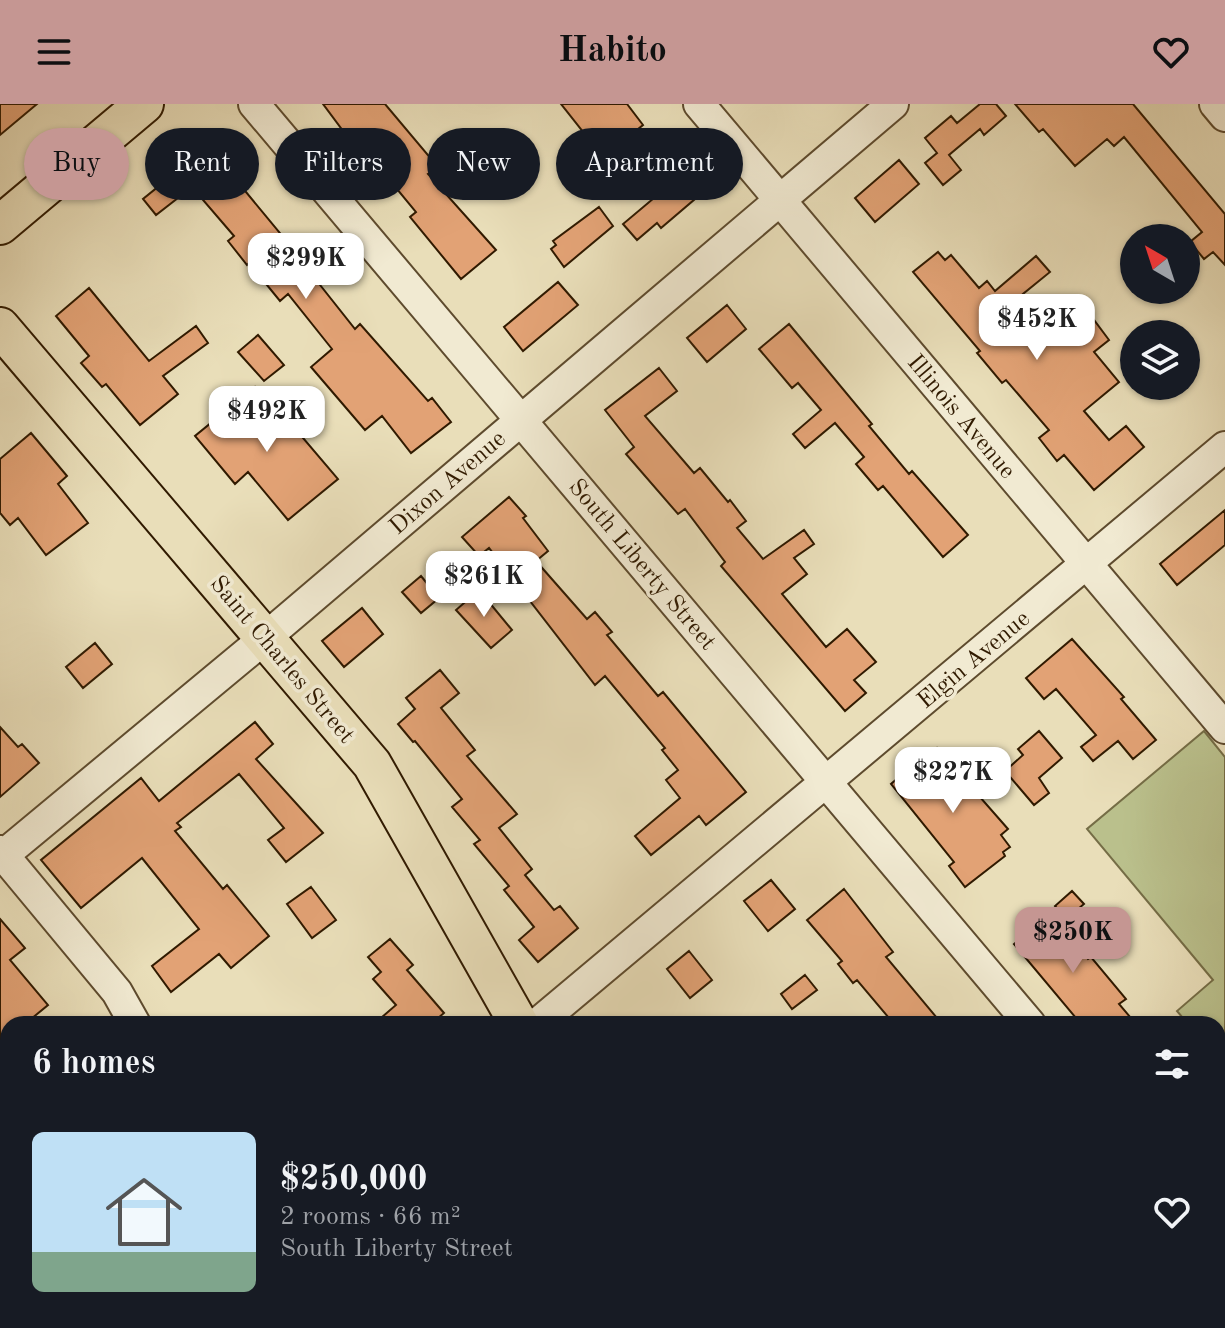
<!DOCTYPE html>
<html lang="en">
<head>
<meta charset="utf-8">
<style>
  :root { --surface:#171b24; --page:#20242c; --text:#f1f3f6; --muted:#9ea1a6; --accent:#c59692 }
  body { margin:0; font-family:"Old Standard TT",serif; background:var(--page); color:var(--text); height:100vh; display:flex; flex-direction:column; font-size:30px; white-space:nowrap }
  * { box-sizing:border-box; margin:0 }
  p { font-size:26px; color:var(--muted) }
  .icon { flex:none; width:44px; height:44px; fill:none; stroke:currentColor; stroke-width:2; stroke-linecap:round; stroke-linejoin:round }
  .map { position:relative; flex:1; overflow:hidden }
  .drawer { position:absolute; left:0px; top:912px; width:1226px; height:312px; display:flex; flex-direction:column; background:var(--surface); border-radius:24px 24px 0 0; box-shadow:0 2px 6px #0004 }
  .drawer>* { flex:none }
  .top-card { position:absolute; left:24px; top:24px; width:800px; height:72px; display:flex; gap:16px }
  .needle { width:52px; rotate:321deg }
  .fabs { position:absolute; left:1120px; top:120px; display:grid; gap:16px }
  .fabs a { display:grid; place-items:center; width:80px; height:80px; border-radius:50%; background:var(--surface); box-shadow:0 2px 6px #0004; font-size:40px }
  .price { position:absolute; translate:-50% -68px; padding:0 18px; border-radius:16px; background:#fff; color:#222; font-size:26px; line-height:52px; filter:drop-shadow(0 2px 4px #0008) }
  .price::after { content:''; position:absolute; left:50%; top:48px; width:24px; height:18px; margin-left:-12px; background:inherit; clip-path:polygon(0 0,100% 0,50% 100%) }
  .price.current { background:var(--accent); color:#111 }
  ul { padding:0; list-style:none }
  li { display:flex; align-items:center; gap:24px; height:200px; padding:0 32px }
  li span { display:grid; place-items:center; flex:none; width:224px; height:160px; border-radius:12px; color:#555 }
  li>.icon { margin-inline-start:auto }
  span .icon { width:96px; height:96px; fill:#fffc; stroke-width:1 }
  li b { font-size:34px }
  h2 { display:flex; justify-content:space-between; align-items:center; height:96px; padding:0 32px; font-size:34px }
  .chip { padding:0 28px; border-radius:36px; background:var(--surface); box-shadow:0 2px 6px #0004; font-size:28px; line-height:72px }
  .chip.current { background:var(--accent); color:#111 }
  header { display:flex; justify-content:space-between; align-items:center; height:104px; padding:0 32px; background:var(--accent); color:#111; font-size:36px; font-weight:700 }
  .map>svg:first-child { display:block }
</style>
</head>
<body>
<header><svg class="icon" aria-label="menu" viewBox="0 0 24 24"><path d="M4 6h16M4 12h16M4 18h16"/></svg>Habito<svg class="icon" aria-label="heart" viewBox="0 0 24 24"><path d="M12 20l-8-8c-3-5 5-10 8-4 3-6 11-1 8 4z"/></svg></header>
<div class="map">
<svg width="1225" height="1224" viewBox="0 0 1225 1224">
  <rect width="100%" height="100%" fill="#e9deb9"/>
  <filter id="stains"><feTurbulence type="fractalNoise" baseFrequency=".0025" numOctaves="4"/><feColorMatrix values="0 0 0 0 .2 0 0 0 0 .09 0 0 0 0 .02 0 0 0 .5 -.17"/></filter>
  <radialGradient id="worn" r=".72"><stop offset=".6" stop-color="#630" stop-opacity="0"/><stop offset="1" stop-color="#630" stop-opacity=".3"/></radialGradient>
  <!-- green -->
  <path fill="#bac08c" stroke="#756d46" stroke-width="2" d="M1204 627 1225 653V942L1218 948V920H1188L1177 907 1213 876 1087 725Z
    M1225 981V1224H948L943 1216H1218V987Z"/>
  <!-- building -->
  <path fill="#e2a275" stroke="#301a00" stroke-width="2" d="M0 0H37L0 31Z
    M323 0H385L438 63 428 70 496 146 461 175 410 113 416 108 369 51 364 55Z
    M561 0H627L643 21 603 53Z
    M980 0H996L1006 12 984 31 980 25 949 51 961 66 943 81 925 59 937 49 925 34 951 12 957 19Z
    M1015 0H1133L1225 110V161L1213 148 1204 155 1190 138 1202 128 1124 33 1114 42 1107 35 1075 62 1043 25 1039 28Z
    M199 31 293 145 300 140 317 161 309 167 355 225 360 220 428 297 432 294 451 318 411 349 382 312 365 326 311 263 332 245 288 190 280 197 249 159 247 161 228 137 234 132 192 83 156 111 143 95 175 69 166 57Z
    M899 56 919 80 875 118 855 94Z
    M685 68 702 89 661 124 657 119 637 136 623 120Z
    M599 103 613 122 564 163 551 145 556 141 553 137Z
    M938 148 945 156 951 151 979 184 987 177 995 187 1036 152 1050 168 1023 190 1064 238 1094 216 1109 236 1094 248 1119 278 1084 307 1109 336 1126 322 1144 343 1094 386 1064 351 1057 357 1039 334 1049 326 1006 276 1002 279 977 249 980 247 913 168Z
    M558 178 578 201 523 247 504 223Z
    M89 184 149 257 196 222 208 239 163 272 178 290 140 321 106 280 102 283 81 259 89 252 56 212Z
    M727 201 746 225 707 258 687 234Z
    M789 220 872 320 869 322 909 370 912 367 968 431 943 453 883 382 878 386 856 360 864 353 835 319 805 344 793 330 821 306 798 279 792 284 759 245Z
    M258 231 284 261 264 277 238 248Z
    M659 264 677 287 645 312 694 369 700 364 728 398 730 396 746 417 737 424 763 455 804 426 814 440 794 454 807 470 782 490 826 543 847 525 876 558 854 576 866 589 845 607 721 462 725 458 685 405 678 410 626 350 634 343 605 306Z
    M255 283 294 330 298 328 338 375 288 416 248 368 235 380 195 332Z
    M31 329 67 372 58 380 88 419 46 451 18 414 10 421 0 409V355Z
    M509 393 526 412 523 414 548 447 536 457 587 515 595 508 612 528 607 531 658 592 663 588 746 688 706 721 699 712 651 751 635 732 680 694 666 676 678 666 662 646 665 644 605 572 595 581 489 444 479 452 462 433Z
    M1225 406V441L1177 481 1160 460Z
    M421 472 439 494 421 509 402 488Z
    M479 486 512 526 491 544 456 506Z
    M362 504 383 530 344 563 322 537Z
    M1072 535 1124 593 1121 595 1156 636 1133 655 1118 637 1093 657 1081 643 1096 631 1056 585 1044 595 1026 574Z
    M95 539 112 560 83 584 66 563Z
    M440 566 459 589 441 604 475 646 467 652 517 710 499 724 532 765 525 771 554 806 560 802 578 824 538 858 519 836 534 823 504 786 509 782 474 740 480 736 452 703 462 695 415 637 413 638 398 620 415 605 406 594Z
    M255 618 273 640 256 655 323 729 286 758 268 736 284 724 239 670 177 719 181 723 175 727 223 785 227 781 269 832 231 864 219 850 171 888 152 862 199 825 142 754 81 804 41 756 141 674 159 697Z
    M0 623 18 643 22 640 39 659 0 693Z
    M1039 627 1062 654 1039 674 1049 689 1034 701 1005 667 1023 651 1018 645Z
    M937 644 1008 725 1001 731 1010 743 1003 748 1005 752 965 783 949 762 954 758 891 680 911 663 906 657 919 646 926 654Z
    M771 776 795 805 768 827 744 797Z
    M311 783 336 816 312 834 287 800Z
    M844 785 893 848 886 853 942 920H894L857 876 853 879 838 860 842 857 807 816Z
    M1072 787 1084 800 1066 815 1055 802Z
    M1050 809 1088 855 1091 853 1126 895 1119 900 1136 920H1081L1014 840Z
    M0 815 25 844 10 856 48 901 25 920H8V929L0 936Z
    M390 835 413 861 407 866 444 909 431 920H374L396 901 373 875 381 868 368 853Z
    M689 847 712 876 690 894 667 865Z
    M805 871 817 886 792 905 781 890Z"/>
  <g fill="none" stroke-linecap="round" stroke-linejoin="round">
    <!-- minor casing -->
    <g stroke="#5e4b2e" stroke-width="34">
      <path id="minor" d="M254 0 1030 920
        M699 0 1225 624
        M1215 0 1225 12
        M0 747 117 888 135 920
        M0 754 265 534 893 0
        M537 920 1225 343
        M1218 971 1225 965
        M305 1216 309 1224
        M175 1224 184 1216
        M909 1224 919 1216"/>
    </g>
    <!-- major casing -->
    <g stroke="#301a00" stroke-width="42">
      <path id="major" d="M0 121 144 0
        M0 223 372 660 519 920
        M692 1216 697 1224"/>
    </g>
    <!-- minor -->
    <use href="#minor" stroke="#f1ead2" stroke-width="30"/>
    <!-- major -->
    <use href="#major" stroke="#e9deb9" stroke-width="38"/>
  </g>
  <g text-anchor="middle" stroke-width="7" stroke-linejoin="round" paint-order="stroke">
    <!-- street labels -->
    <g font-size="24" fill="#301a00" stroke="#f1ead2">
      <text transform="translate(962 312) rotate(50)" y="8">Illinois Avenue</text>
      <text transform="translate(447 378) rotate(-41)" y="8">Dixon Avenue</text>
      <text transform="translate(643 460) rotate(50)" y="8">South Liberty Street</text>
      <text transform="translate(283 555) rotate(50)" y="8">Saint Charles Street</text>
      <text transform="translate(973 555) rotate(-40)" y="8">Elgin Avenue</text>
    </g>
  </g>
  <rect width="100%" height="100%" filter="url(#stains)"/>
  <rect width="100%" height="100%" fill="url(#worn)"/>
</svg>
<div class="fabs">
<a><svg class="needle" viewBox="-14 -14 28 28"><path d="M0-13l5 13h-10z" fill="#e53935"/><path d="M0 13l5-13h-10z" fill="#9ea1a6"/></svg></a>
<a><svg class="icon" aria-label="layers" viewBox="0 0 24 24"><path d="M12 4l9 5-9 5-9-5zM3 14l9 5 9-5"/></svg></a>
</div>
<b class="price" style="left:306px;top:197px">$299K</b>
<b class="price" style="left:1037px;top:258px">$452K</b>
<b class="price" style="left:267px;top:350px">$492K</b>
<b class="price" style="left:484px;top:515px">$261K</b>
<b class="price" style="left:953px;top:711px">$227K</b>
<b class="price current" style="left:1073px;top:871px">$250K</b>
<div class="top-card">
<a class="chip current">Buy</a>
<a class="chip">Rent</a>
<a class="chip">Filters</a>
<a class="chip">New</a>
<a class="chip">Apartment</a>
</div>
<section class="drawer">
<h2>6 homes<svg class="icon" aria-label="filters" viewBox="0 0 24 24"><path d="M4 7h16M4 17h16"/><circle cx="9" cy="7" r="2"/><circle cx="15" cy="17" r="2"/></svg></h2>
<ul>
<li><span style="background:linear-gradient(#bfe0f5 75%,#7fa58c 0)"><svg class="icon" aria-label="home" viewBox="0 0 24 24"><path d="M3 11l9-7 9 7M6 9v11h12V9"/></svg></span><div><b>$250,000</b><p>2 rooms · 66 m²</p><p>South Liberty Street</p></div><svg class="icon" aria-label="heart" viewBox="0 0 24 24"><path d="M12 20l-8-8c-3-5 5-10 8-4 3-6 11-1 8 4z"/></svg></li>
</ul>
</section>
</div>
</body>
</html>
